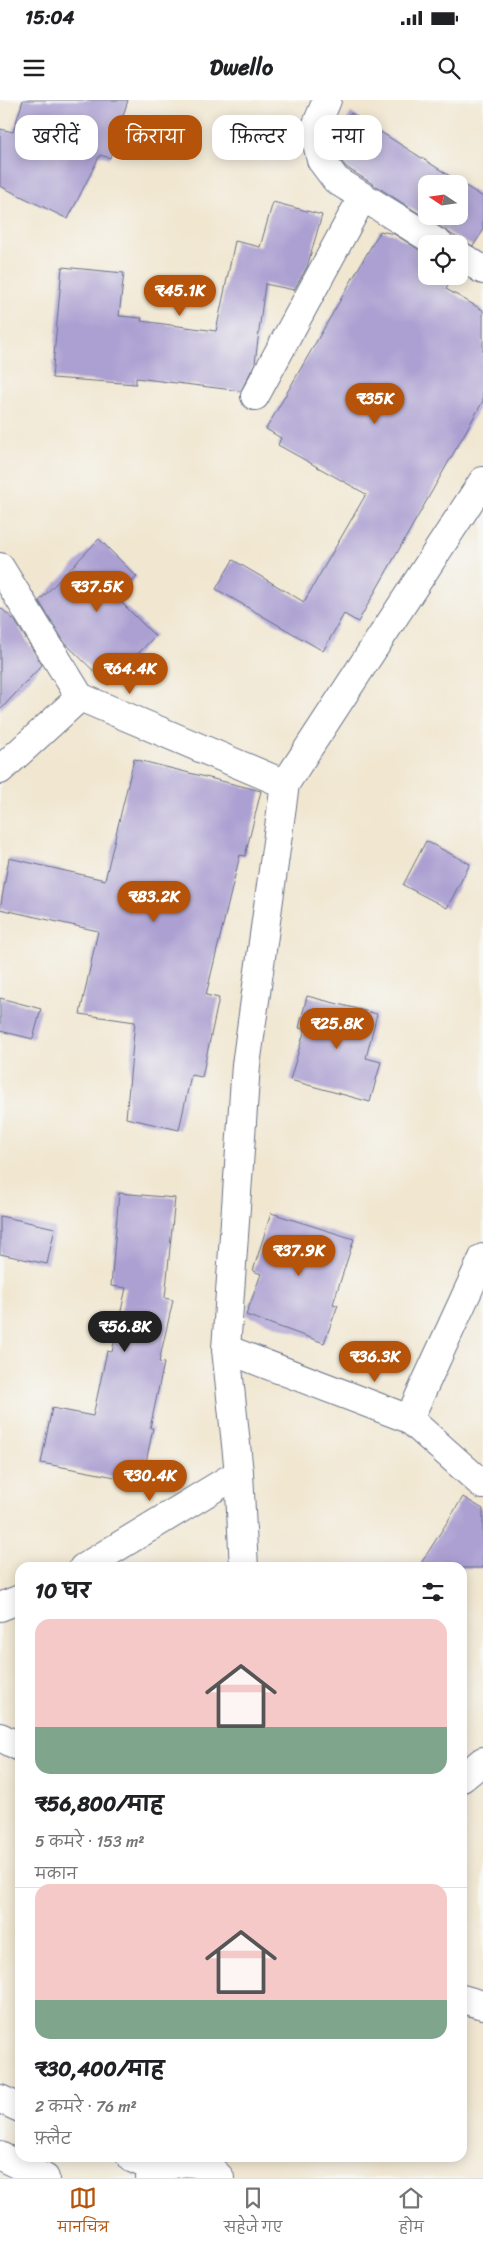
<!DOCTYPE html>
<html lang="hi">
<head>
<meta charset="utf-8">
<style>
  :root { --surface:#fff; --page:#f6f6f6; --text:#202124; --muted:#757577; --line:#e0e0e0; --accent:#b45309 }
  body { margin:0; font-family:Sriracha,"Playpen Sans Deva",sans-serif; background:var(--page); color:var(--text); height:100vh; display:flex; flex-direction:column; font-size:19px; white-space:nowrap }
  * { box-sizing:border-box; margin:0 }
  p { font-size:16px; color:var(--muted) }
  .icon { flex:none; width:28px; height:28px; fill:none; stroke:currentColor; stroke-width:2; stroke-linecap:round; stroke-linejoin:round }
  .map { position:relative; flex:1; overflow:hidden }
  .side { position:absolute; left:15px; top:1462px; width:452px; height:600px; display:flex; flex-direction:column; background:var(--surface); border-radius:15px; box-shadow:0 2px 12px #0003 }
  .side>* { flex:none }
  .top-card { position:absolute; left:15px; top:15px; width:454px; height:45px; display:flex; gap:10px }
  .needle { width:32px; rotate:283deg }
  .fabs { position:absolute; left:418px; top:75px; display:grid; gap:10px }
  .fabs a { display:grid; place-items:center; width:50px; height:50px; border-radius:10px; background:var(--surface); box-shadow:0 2px 12px #0003; font-size:25px }
  .price { position:absolute; translate:-50% -42px; padding:0 11px; border-radius:18px; background:var(--accent); color:#fff; font-size:16px; line-height:32px; filter:drop-shadow(0 1px 2px #0008) }
  .price::after { content:''; position:absolute; left:50%; top:30px; width:15px; height:11px; margin-left:-8px; background:inherit; clip-path:polygon(0 0,100% 0,50% 100%) }
  .price.current { background:#222; color:#fff }
  ul { padding:0; list-style:none }
  li { display:grid; align-content:center; gap:10px; height:265px; padding:0 20px }
  li+li { border-top:1px solid var(--line) }
  li span { display:grid; place-items:center; height:155px; border-radius:15px; color:#555 }
  li>.icon { margin-inline-start:auto }
  span .icon { width:90px; height:90px; fill:#fffc; stroke-width:1 }
  li b { font-size:21px }
  h2 { display:flex; justify-content:space-between; align-items:center; height:60px; padding:0 20px; font-size:21px }
  .chip { padding:0 18px; border-radius:15px; background:var(--surface); box-shadow:0 2px 12px #0003; font-size:18px; line-height:45px }
  .chip.current { background:var(--accent); color:#fff }
  .status { display:flex; justify-content:space-between; align-items:center; height:35px; padding:0 25px; background:var(--surface); direction:ltr }
  .status svg { height:14px; fill:currentColor }
  header { display:flex; justify-content:space-between; align-items:center; height:65px; padding:0 20px; background:var(--surface); font-size:22px; font-weight:800 }
  .tabs { display:flex; justify-content:space-around; align-items:center; height:70px; border-top:1px solid var(--line); background:var(--surface); font-size:14px; color:var(--muted) }
  .tabs a { display:grid; justify-items:center; gap:2px }
  .tabs .current { color:var(--accent) }
  .map>svg:first-child { display:block }
</style>
</head>
<body>
<div class="status"><b>15:04</b><svg viewBox="0 0 49 12"><path d="M0 12V9h3v3zM5 12V6h3v6zM10 12V3h3v9zM15 12V0h3v12zM26 1h20v11H26zM47 4h2v5h-2z"/></svg></div>
<header><svg class="icon" aria-label="menu" viewBox="0 0 24 24"><path d="M4 6h16M4 12h16M4 18h16"/></svg>Dwello<svg class="icon" aria-label="search" viewBox="0 0 24 24"><circle cx="10" cy="10" r="6"/><path d="M15 15l6 6"/></svg></header>
<div class="map">
<svg width="483" height="2078" viewBox="0 0 483 2078">
  <rect width="100%" height="100%" fill="#f6f6f2"/>
  <filter id="ink" filterUnits="userSpaceOnUse"><feTurbulence type="fractalNoise" baseFrequency=".02" numOctaves="2"/><feDisplacementMap in="SourceGraphic" scale="10" xChannelSelector="R" yChannelSelector="G"/><feConvolveMatrix kernelMatrix="1 2 1 2 8 2 1 2 1" color-interpolation-filters="sRGB"/></filter>
  <filter id="wash" filterUnits="userSpaceOnUse"><feTurbulence type="fractalNoise" baseFrequency=".0096" numOctaves="4" result="noise"/><feDisplacementMap in="SourceGraphic" scale="20" xChannelSelector="R" yChannelSelector="G"/><feGaussianBlur stdDeviation="1.12" result="paint"/><feColorMatrix in="noise" values="0 0 0 0 0 0 0 0 0 0 0 0 0 0 0 0 0 1.4 0 .05"/><feComposite in="paint" operator="in"/></filter>
  <g filter="url(#wash)">
    <rect width="100%" height="100%" fill="#f1e7d1"/>
    <g id="blocks">
      <!-- building -->
      <path fill="#aca0d2" fill-rule="evenodd" d="M23 0H128L110 58 100 55 68 119 0 86V29L13 32Z
        M351 13 483 97V131L473 146 459 139 346 67 335 53 333 43ZM426 84H459V116H426Z
        M273 102 322 115 307 167 294 190 265 184 255 263 241 291 136 278V284L52 278 62 167 124 173 119 216 142 218 141 221 216 231 235 141 260 147Z
        M380 131 394 134 426 154V176H454L446 189 483 210V301L358 522 344 514 323 551 216 489 233 460 304 502 366 394 278 345 281 338 266 329Z
        M99 439 137 477 116 497 155 536 108 585 65 543 39 501Z
        M0 507 15 521 42 565 0 610Z
        M134 659 261 691 245 756 240 755 206 895 219 898 202 977 191 975 179 1030 126 1018 135 922 80 914 98 831 0 809 9 758 105 780Z
        M426 741 470 764 447 808 403 785Z
        M307 896 377 914 366 958 381 962 370 1002 290 980 305 929 299 928Z
        M0 898 41 909 33 939 0 931Z
        M119 1093 175 1098 165 1198 173 1200 159 1262 164 1263 150 1328H153L142 1382 41 1363 52 1308 93 1316 107 1251 112 1252 126 1188 111 1186Z
        M271 1113 354 1139 333 1204 338 1205 324 1243 246 1215 261 1174 253 1171Z
        M0 1116 55 1128 47 1164 0 1154Z
        M463 1397 483 1409V1468H418Z"/>
    </g>
  </g>
  <g filter="url(#ink)">
    <use href="#blocks" fill-opacity="0" stroke="#666f86" stroke-width="1"/>
    <g fill="none" stroke-linecap="round" stroke-linejoin="round">
      <!-- minor casing -->
      <g stroke="#666f86" stroke-width="30">
        <path id="minor" d="M327 0 314 31 321 60 336 80 439 144
          M459 155 483 170
          M255 296 362 98
          M0 467 80 597
          M0 670 80 597 285 684
          M226 1249 409 1319 483 1385
          M409 1319 483 1158
          M83 1468 239 1373
          M0 1507 20 1499
          M0 1637 20 1647
          M462 1678 483 1661
          M462 1899 483 1905
          M0 1999 20 2008
          M0 2056 45 2078
          M131 2058 159 2070"/>
      </g>
      <!-- major casing -->
      <g stroke="#666f86" stroke-width="30">
        <path id="major" d="M244 1468 239 1373 226 1249 246 965 285 684 483 381
          M150 2078C170 2059 201 2056 220 2078"/>
      </g>
      <!-- minor -->
      <use href="#minor" stroke="#fff" stroke-width="28"/>
      <!-- major -->
      <use href="#major" stroke="#fff" stroke-width="28"/>
    </g>
  </g>
</svg>
<div class="fabs">
<a><svg class="needle" viewBox="-14 -14 28 28"><path d="M0-13l5 13h-10z" fill="#e53935"/><path d="M0 13l5-13h-10z" fill="#757577"/></svg></a>
<a><svg class="icon" aria-label="locate" viewBox="0 0 24 24"><circle cx="12" cy="12" r="6"/><path d="M12 2v4M12 18v4M2 12h4M18 12h4"/></svg></a>
</div>
<b class="price" style="left:180px;top:217px">₹45.1K</b>
<b class="price" style="left:375px;top:325px">₹35K</b>
<b class="price" style="left:97px;top:513px">₹37.5K</b>
<b class="price" style="left:130px;top:595px">₹64.4K</b>
<b class="price" style="left:154px;top:823px">₹83.2K</b>
<b class="price" style="left:337px;top:950px">₹25.8K</b>
<b class="price" style="left:299px;top:1177px">₹37.9K</b>
<b class="price current" style="left:125px;top:1253px">₹56.8K</b>
<b class="price" style="left:375px;top:1283px">₹36.3K</b>
<b class="price" style="left:150px;top:1402px">₹30.4K</b>
<div class="top-card">
<a class="chip">खरीदें</a>
<a class="chip current">किराया</a>
<a class="chip">फ़िल्टर</a>
<a class="chip">नया</a>
</div>
<section class="side">
<h2>10 घर<svg class="icon" aria-label="filters" viewBox="0 0 24 24"><path d="M4 7h16M4 17h16"/><circle cx="9" cy="7" r="2"/><circle cx="15" cy="17" r="2"/></svg></h2>
<ul>
<li><span style="background:linear-gradient(#f6c9c9 70%,#7fa58c 0)"><svg class="icon" aria-label="home" viewBox="0 0 24 24"><path d="M3 11l9-7 9 7M6 9v11h12V9"/></svg></span><div><b>₹56,800/माह</b><p>5 कमरे · 153 m²</p><p>मकान</p></div></li>
<li><span style="background:linear-gradient(#f6c9c9 75%,#7fa58c 0)"><svg class="icon" aria-label="home" viewBox="0 0 24 24"><path d="M3 11l9-7 9 7M6 9v11h12V9"/></svg></span><div><b>₹30,400/माह</b><p>2 कमरे · 76 m²</p><p>फ़्लैट</p></div></li>
</ul>
</section>
</div>
<nav class="tabs">
<a class="current"><svg class="icon" aria-label="map" viewBox="0 0 24 24"><path d="M3 6l6-2 6 2 6-2v14l-6 2-6-2-6 2zM9 4v14M15 6v14"/></svg>मानचित्र</a>
<a><svg class="icon" aria-label="saved" viewBox="0 0 24 24"><path d="M7 4h10v16l-5-4-5 4z"/></svg>सहेजे गए</a>
<a><svg class="icon" aria-label="home" viewBox="0 0 24 24"><path d="M3 11l9-7 9 7M6 9v11h12V9"/></svg>होम</a>
</nav>
</body>
</html>
